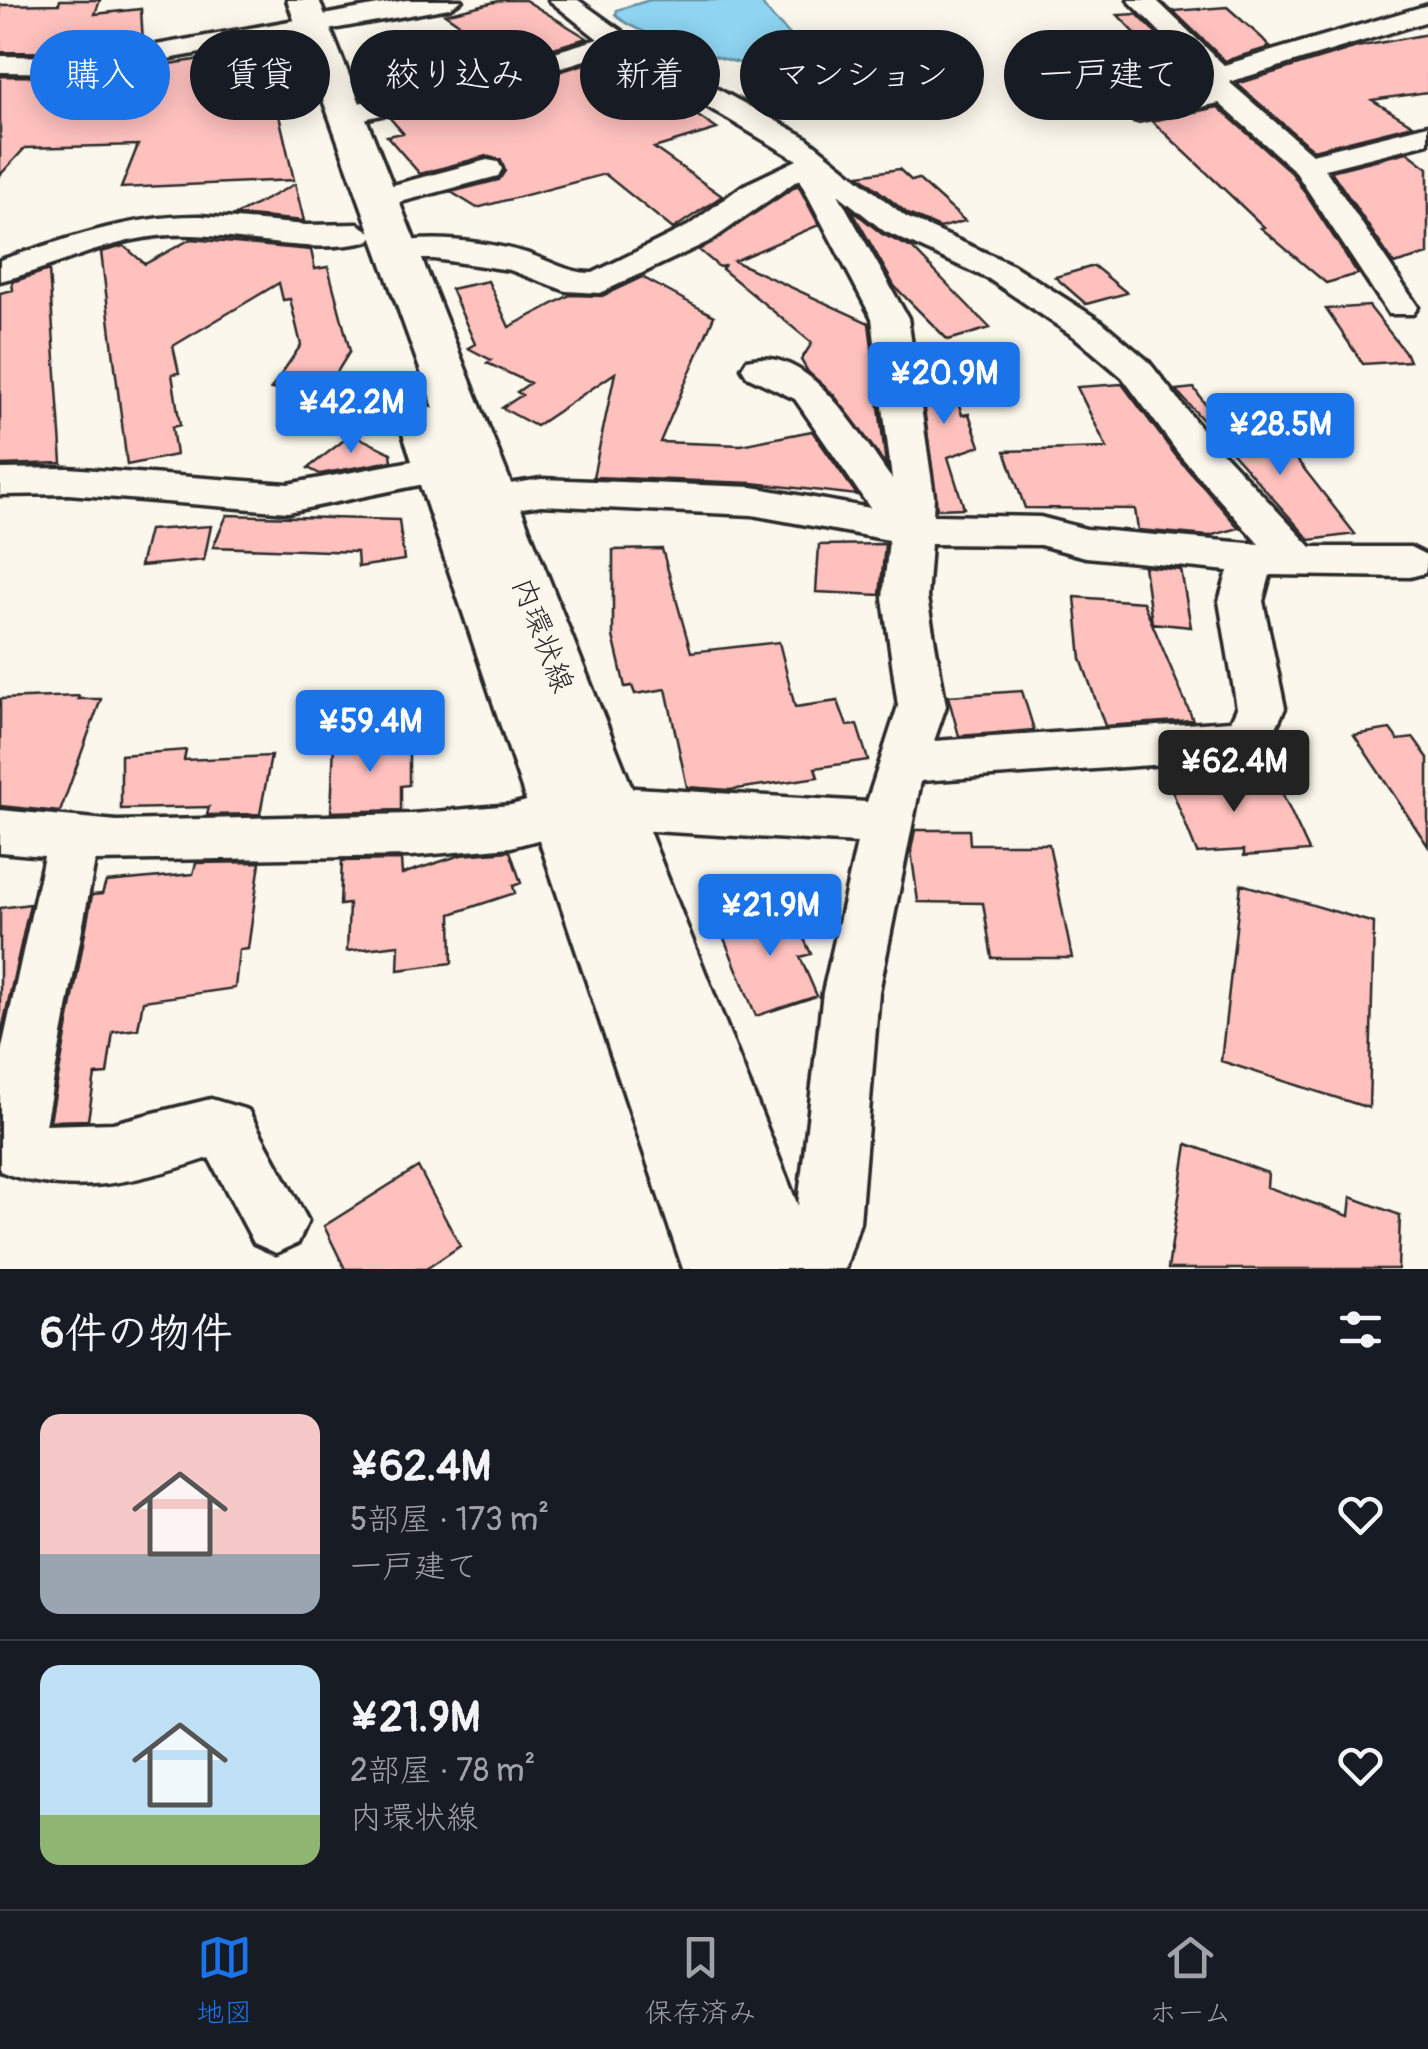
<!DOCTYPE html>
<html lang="ja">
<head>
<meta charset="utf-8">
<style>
  :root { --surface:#171b24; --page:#242831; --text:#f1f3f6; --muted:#9ea1a6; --line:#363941; --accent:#1a73e8 }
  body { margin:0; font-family:Pangolin,"Klee One",sans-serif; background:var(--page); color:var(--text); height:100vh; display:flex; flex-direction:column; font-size:38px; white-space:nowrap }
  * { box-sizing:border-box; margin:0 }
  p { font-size:32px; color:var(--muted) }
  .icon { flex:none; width:55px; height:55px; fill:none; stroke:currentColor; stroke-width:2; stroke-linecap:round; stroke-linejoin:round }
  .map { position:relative; height:1269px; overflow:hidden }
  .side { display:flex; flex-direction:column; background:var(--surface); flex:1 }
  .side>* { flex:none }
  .hud { position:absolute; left:30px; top:30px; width:1370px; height:90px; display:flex; gap:20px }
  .price { position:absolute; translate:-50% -85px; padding:0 22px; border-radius:10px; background:var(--accent); color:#fff; font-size:32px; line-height:65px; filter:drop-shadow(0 2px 5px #0008) }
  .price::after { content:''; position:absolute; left:50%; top:60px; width:30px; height:22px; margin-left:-15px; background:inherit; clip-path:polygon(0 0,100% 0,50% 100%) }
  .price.current { background:#222; color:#fff }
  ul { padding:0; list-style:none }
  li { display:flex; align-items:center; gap:30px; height:250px; padding:0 40px }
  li+li { border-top:2px solid var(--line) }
  li span { display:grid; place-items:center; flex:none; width:280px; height:200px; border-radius:20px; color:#555 }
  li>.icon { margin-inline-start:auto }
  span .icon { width:120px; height:120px; fill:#fffc; stroke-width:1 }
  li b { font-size:42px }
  h2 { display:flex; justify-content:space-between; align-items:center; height:120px; padding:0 40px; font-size:42px }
  .tag { padding:0 35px; border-radius:45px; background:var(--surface); box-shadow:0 5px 25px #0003; font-size:35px; line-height:90px }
  .tag.current { background:var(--accent); color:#fff }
  .tabs { display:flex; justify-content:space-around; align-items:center; height:140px; border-top:2px solid var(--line); background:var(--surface); font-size:28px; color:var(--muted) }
  .tabs a { display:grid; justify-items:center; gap:5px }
  .tabs .current { color:var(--accent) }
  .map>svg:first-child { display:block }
</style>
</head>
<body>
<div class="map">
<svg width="1428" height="1269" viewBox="0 0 1428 1269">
  <rect width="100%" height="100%" fill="#fbf7ec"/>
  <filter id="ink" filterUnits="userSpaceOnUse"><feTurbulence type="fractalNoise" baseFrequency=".01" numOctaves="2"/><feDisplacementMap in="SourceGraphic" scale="20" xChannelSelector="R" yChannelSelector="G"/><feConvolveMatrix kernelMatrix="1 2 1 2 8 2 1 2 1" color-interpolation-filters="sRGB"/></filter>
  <g filter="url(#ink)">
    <!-- water -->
    <path fill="#8fd4f1" stroke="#6790a2" stroke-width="2.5" d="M650 0H760C771 23 800 35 801 57 786 63 772 68 755 66 730 62 631 33 616 15L617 10Z"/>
    <!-- building -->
    <path fill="#fec1be" stroke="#2b2b2b" stroke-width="2.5" d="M60 0H100L95 14 141 9 143 44 90 53 0 52V5L59 4Z
      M503 0H525L587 38 457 77 376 95 370 89 378 87 364 65 480 38 445 14Z
      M1227 7 1262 38 1270 47 1225 61 1173 11Z
      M1137 14 1196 73 1199 86 1188 89 1118 15Z
      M1428 34V92L1372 100 1413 125 1313 150 1237 84 1357 47Z
      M610 56 717 129 654 148 722 196 673 229 605 174 477 208 451 192 499 180 505 171 501 160 486 156 420 174 387 136 403 133 389 117 475 98Z
      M213 57 218 88 271 81 294 180 121 188 138 145 25 148 0 175V76L91 77Z
      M1218 107 1292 173 1358 274 1326 283 1261 228 1264 227 1152 121Z
      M1407 152 1428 168V254L1394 264 1331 171Z
      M899 169 912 181 918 179 965 221 940 228 908 214 859 175Z
      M295 184 304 221 236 215Z
      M798 185 819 225 734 261 869 323 886 465 834 395 808 372 801 360 812 343 722 269 724 266 719 267 699 250Z
      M851 209 882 234 912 248 990 328 948 340 895 287Z
      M191 239 311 250 315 269 328 267 350 351 323 395 271 389 301 345 290 299 283 300 279 283 173 346 179 373 172 374 180 425 172 427 176 455 127 465 101 252 124 246 145 264Z
      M1094 266 1127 293 1086 304 1055 277Z
      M49 270 62 463 0 465V293L13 290 12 282Z
      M642 277 714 316 660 442 741 445 812 431 857 495 752 483 593 477 615 373 536 426 502 408 522 395 517 392 530 383 487 363 491 360 468 348 475 344 451 289 488 281 509 327 570 295 602 296Z
      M1369 306 1405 352 1409 361 1363 364 1326 309Z
      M916 345 944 358 962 415 969 414 980 446 948 457 964 508 937 509Z
      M1122 384 1176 456 1239 528 1209 536 1138 530 1135 509 1025 508 1005 451 1107 448 1077 387Z
      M1194 388 1232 444 1280 438 1355 534 1310 540 1176 390Z
      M352 434 391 453 392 461 320 474 308 468Z
      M227 515 399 520 404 560 358 567 357 552 213 547Z
      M211 526 204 560 140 566 149 530Z
      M885 544 880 595 816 592 819 545Z
      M662 549 691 652 779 642 795 707 838 701 847 726 857 725 868 760 815 768 818 777 730 790 687 787 666 689 635 694 632 686 625 687 613 636V550Z
      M1144 566 1181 570 1191 627 1152 623Z
      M1075 597 1143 602 1193 720 1105 726 1081 659Z
      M1022 691 1034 730 959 736 948 696Z
      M79 696 78 699H101L60 812 0 806V699Z
      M1390 729 1398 740 1414 738 1428 758V846L1354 735Z
      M398 736V739L409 738V785L401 786V810L331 812 334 743Z
      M186 750 184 760 271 756 260 814 207 815 209 807 121 809V755Z
      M1204 765 1214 788 1278 784 1309 851 1244 856V850L1197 853 1163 768Z
      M915 830H969L970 844H1049L1072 958H992L983 903 918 902 911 850Z
      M510 851 521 883 513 886 515 893 451 914 452 963 398 970 399 945 347 951 349 904 340 905 342 861 401 860 402 874 461 855Z
      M260 862 248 949 239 950 235 988 143 1001 138 1029 113 1032 107 1074 95 1075 88 1120 50 1121 92 895 102 894 106 882 193 874 196 863Z
      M1241 884 1374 923 1369 1108 1221 1061Z
      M30 904 0 1039V908Z
      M789 905 811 954 800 957 817 996 756 1016 719 926Z
      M1187 1144 1268 1173 1267 1187 1349 1216 1351 1197 1400 1215 1398 1269H1168Z
      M418 1167 460 1246 426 1269H345L324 1226Z"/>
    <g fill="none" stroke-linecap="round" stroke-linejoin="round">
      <!-- street casing -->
      <g stroke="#2b2b2b" stroke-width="7">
        <path id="street" d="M406 0H462L449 8 90 73 0 72V56L90 57Z
          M549 0H578L655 55 804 136 906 217 1013 265 1102 322 1148 361 1207 436 1311 547H1410L1428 556 1425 573 1410 577 1270 575 1263 601 1285 708 1267 747 1237 759 921 781 879 992 860 1222 845 1269H774L796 1222 823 992 857 843 635 830 609 835 590 826 511 847 412 856 95 861 45 1125 113 1123 211 1099 248 1110 308 1221 298 1243 276 1253 254 1243 209 1158C140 1181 70 1200 0 1171V1057L44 856 0 852V810L117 821 412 814 511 805 589 785 608 794 635 788 867 802 898 706 883 598 889 540 752 515 541 505 491 513 477 509 471 499 477 489 541 479 752 487 870 508 795 399 747 376 742 368 747 360C811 344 860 436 892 479L872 318 799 179 712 240 600 293 566 291 510 270 434 259H386L381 252 386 245C429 234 484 241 526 253 548 260 570 274 593 273L688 226 742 186 797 160 614 51 474 94 346 123 332 114 336 108 458 81 598 39ZM838 194 884 231 989 279 1076 338 1122 377 1179 454 1259 544 1086 529 1040 517 933 515 934 496 908 318ZM931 544 1040 545 1086 557 1228 571 1219 601 1237 708 1231 721 934 741 946 706 927 598Z
          M1128 0H1156L1224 65 1428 5V21L1229 82 1312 154 1428 125V143L1325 169 1418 307 1413 314H1389L1295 171 1219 103 1137 121 1127 118 1123 112 1127 106 1204 89 1199 71Z
          M487 160 498 162 502 169 498 176 378 208 362 199 367 192Z
          M201 216 306 225 358 224 374 234 370 241C305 257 236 232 170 235 110 238 58 267 0 281V260C68 239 129 215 201 216Z
          M439 456 453 460 459 469 453 478 288 512 68 494 0 495V469L68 468 288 484Z"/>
      </g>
      <!-- secondary casing -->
      <g stroke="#2b2b2b" stroke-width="7">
        <path id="secondary" d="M287 0H319L823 1269H683L398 419 404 409 421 404 434 408Z"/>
      </g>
      <!-- street -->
      <use href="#street" fill="#fbf7ec" fill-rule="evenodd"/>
      <!-- secondary -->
      <use href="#secondary" fill="#fbf7ec" fill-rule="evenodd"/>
    </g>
  </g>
  <g text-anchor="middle" stroke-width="8" stroke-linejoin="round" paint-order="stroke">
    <!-- street labels -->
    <g font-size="30" fill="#2b2b2b" stroke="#fbf7ec">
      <text transform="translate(543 635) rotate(69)" y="10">内環状線</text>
    </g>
  </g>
</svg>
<b class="price" style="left:944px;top:427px">¥20.9M</b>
<b class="price" style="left:351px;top:456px">¥42.2M</b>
<b class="price" style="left:1280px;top:478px">¥28.5M</b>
<b class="price" style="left:370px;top:775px">¥59.4M</b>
<b class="price current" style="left:1234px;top:815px">¥62.4M</b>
<b class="price" style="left:770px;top:959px">¥21.9M</b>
<div class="hud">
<a class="tag current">購入</a>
<a class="tag">賃貸</a>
<a class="tag">絞り込み</a>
<a class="tag">新着</a>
<a class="tag">マンション</a>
<a class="tag">一戸建て</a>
</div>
</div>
<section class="side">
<h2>6件の物件<svg class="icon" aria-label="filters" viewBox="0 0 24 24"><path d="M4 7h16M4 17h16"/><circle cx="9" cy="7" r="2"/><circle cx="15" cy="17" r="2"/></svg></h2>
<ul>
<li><span style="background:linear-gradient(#f6c9c9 70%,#9aa5b1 0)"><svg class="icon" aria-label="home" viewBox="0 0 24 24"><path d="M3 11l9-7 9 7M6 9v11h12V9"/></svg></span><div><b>¥62.4M</b><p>5部屋 · 173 m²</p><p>一戸建て</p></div><svg class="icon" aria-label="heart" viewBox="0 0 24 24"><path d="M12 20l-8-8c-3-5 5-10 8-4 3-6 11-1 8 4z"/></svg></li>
<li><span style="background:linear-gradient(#bfe0f5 75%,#8fb573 0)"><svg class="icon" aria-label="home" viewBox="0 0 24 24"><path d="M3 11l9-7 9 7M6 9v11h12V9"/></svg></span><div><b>¥21.9M</b><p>2部屋 · 78 m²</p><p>内環状線</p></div><svg class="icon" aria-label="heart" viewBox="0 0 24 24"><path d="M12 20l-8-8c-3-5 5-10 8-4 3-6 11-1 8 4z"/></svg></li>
</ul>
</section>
<nav class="tabs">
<a class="current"><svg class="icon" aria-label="map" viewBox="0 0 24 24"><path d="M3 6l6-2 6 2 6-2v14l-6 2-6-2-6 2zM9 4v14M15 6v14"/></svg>地図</a>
<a><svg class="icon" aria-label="saved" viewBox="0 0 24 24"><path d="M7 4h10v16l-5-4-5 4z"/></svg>保存済み</a>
<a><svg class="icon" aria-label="home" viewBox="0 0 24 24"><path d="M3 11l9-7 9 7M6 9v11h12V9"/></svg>ホーム</a>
</nav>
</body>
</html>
